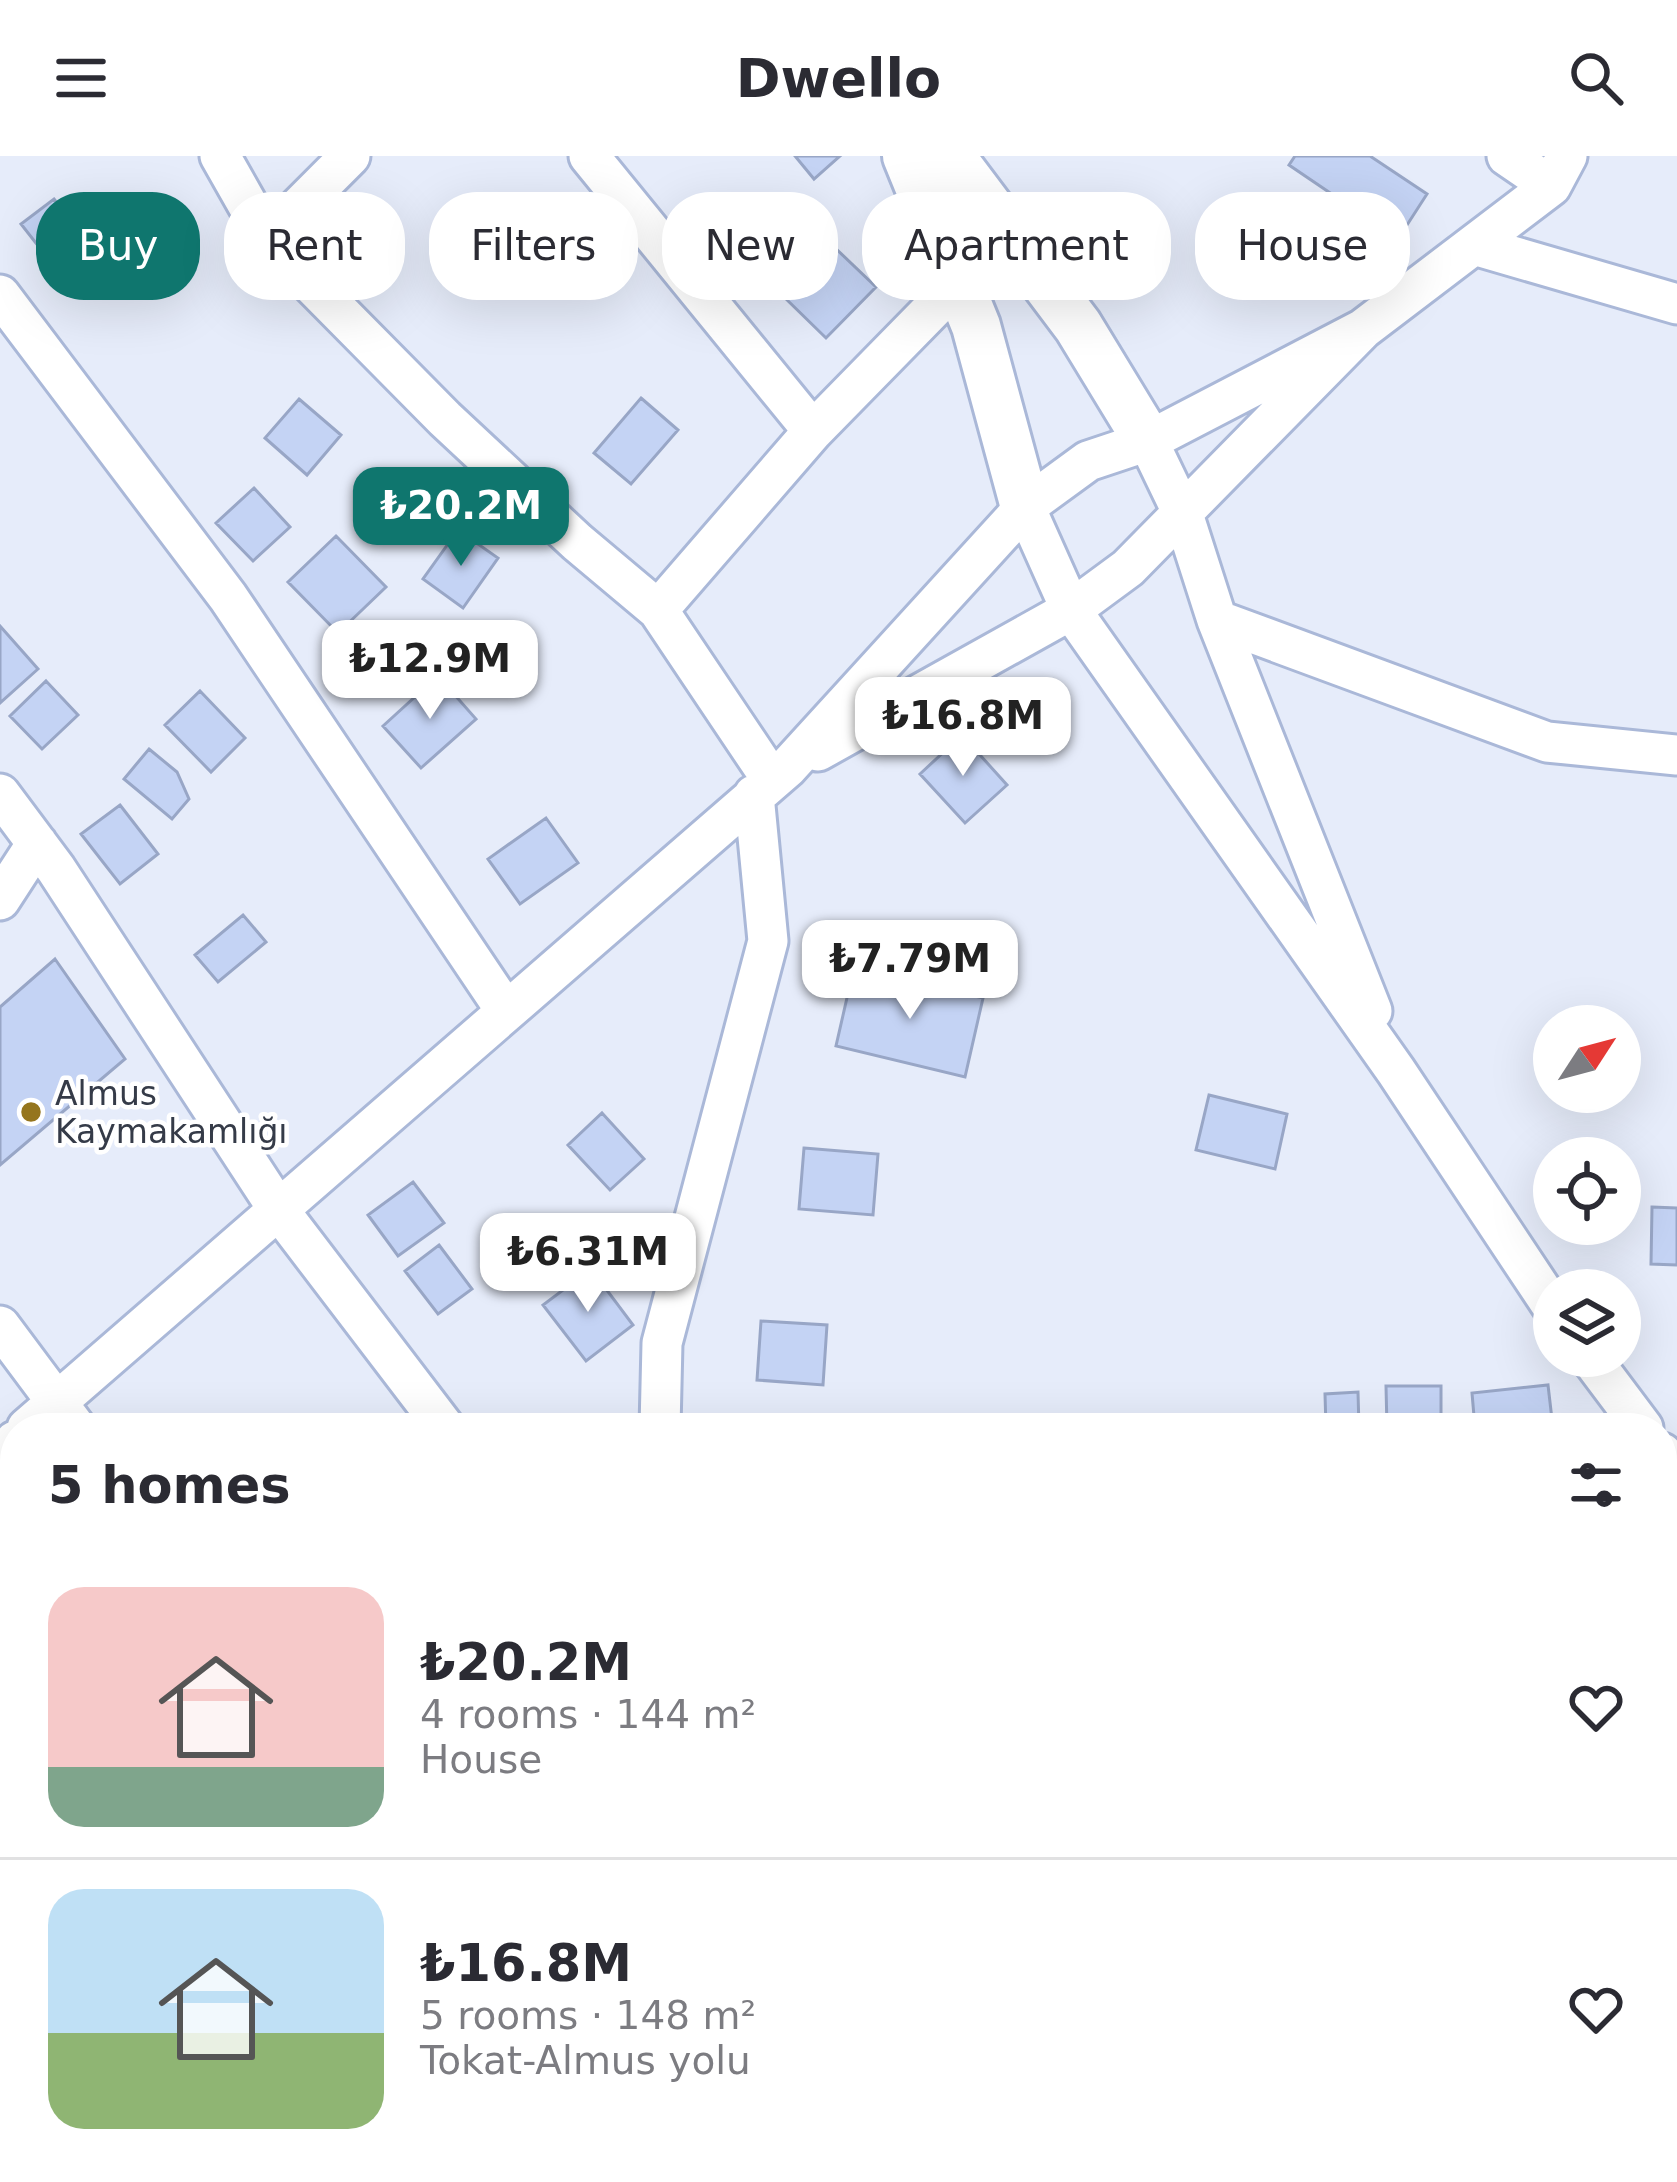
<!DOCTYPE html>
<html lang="en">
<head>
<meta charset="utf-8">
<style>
  :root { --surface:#fff; --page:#f7f7f7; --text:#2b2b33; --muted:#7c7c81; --line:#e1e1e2; --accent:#0f766e }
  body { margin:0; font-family:"DejaVu Sans",sans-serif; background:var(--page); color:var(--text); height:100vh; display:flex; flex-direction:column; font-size:45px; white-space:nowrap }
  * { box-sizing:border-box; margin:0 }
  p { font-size:39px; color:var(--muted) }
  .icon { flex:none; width:66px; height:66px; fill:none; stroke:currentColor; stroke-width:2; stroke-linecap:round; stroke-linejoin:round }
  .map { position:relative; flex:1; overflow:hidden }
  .sheet { position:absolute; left:0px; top:1257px; width:1677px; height:771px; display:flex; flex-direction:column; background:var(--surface); border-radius:48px 48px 0 0; box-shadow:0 12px 48px #0002 }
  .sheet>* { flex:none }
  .hud { position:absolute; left:36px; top:36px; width:1605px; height:108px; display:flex; gap:24px }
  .needle { width:78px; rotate:54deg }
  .tools { position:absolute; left:1533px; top:849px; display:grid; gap:24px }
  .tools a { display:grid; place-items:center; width:108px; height:108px; border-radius:50%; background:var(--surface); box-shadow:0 12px 48px #0002; font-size:60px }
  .price { position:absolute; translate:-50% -102px; padding:0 27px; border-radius:24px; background:#fff; color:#222; font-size:39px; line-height:78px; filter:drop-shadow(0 3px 6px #0008) }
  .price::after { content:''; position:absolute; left:50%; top:72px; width:36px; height:27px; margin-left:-18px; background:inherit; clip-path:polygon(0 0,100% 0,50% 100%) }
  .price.selected { background:var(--accent); color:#fff }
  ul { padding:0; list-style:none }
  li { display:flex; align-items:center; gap:36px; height:300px; padding:0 48px }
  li+li { border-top:3px solid var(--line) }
  li span { display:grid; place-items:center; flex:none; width:336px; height:240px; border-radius:36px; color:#555 }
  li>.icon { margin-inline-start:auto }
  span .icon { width:144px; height:144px; fill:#fffc; stroke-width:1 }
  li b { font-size:51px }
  h2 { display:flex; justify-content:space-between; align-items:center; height:144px; padding:0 48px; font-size:51px }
  .chip { padding:0 42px; border-radius:48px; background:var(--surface); box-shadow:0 12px 48px #0002; font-size:42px; line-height:108px }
  .chip.selected { background:var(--accent); color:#fff }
  header { display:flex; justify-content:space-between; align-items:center; height:156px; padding:0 48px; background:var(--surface); font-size:54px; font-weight:800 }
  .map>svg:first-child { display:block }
</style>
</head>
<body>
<header><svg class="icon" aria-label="menu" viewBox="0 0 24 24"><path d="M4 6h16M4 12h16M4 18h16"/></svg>Dwello<svg class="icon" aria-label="search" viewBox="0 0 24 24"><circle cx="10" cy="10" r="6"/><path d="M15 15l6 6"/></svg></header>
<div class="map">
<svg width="1677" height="2026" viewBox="0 0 1677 2026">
  <rect width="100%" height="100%" fill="#e6ecfa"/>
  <!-- building -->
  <path fill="#c4d3f4" stroke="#98a6c6" stroke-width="3" d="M795 0H840L814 23Z
    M1295 0H1370L1427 38 1398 83 1289 9Z
    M54 43 83 80 50 105 21 68Z
    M831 88 876 131 826 182 782 139Z
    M641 242 678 274 631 328 594 297Z
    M299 243 341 279 307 319 265 282Z
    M254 332 290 371 253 405 216 367Z
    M458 374 498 402 463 452 423 423Z
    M336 380 386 431 338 477 288 426Z
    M0 470 38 513 0 547Z
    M438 520 476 563 421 612 383 570Z
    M46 525 78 559 42 593 10 560Z
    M200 535 245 582 211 616 165 569Z
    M962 579 1007 629 965 667 920 618Z
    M149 593 177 616 189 643 172 663 124 623Z
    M120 649 158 698 120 728 81 678Z
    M546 662 578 707 520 748 488 703Z
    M243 759 266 786 218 826 195 799Z
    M55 803 125 903 0 1009V851Z
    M854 811 983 842 965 921 836 890Z
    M1209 939 1287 958 1275 1013 1196 994Z
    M602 957 644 1003 610 1034 568 989Z
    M804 992 878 998 873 1059 799 1053Z
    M413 1026 444 1067 398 1100 368 1059Z
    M1652 1051 1677 1052V1109L1651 1108Z
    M439 1089 472 1133 438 1158 405 1115Z
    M591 1113 633 1169 586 1205 543 1149Z
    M761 1165 827 1169 823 1229 757 1224Z
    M1548 1229 1553 1272H1475L1472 1237Z
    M1386 1230H1441V1272H1387Z
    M1358 1236 1359 1272H1326L1325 1238Z
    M0 1484 3 1488 9 1484 15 1492V1603L7 1610 0 1601Z
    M440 2013H534L517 2026H450Z
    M677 2013H743L748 2018 738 2026H688Z"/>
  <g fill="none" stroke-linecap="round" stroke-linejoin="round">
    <!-- minor casing -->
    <g stroke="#aab8d8" stroke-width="45">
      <path id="minor" d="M220 0 267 83 445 263 577 386 658 454 813 275 958 127
        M589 0 813 275
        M1507 0 1551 30
        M267 83 350 0
        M1474 89 1677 148
        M0 139 228 441 506 855
        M1148 285 1183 358 1217 464 1372 855
        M1025 351 1071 454 1396 915 1554 1153
        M658 454 772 624
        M1217 464 1547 586 1677 599
        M818 595 1071 454 1128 412 1363 173 1551 30 1567 0
        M0 638 56 713 278 1053 445 1272
        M0 744 37 687
        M0 1170 76 1272
        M1589 1200 1643 1272
        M27 1272 787 612 1025 351 1088 305 1148 285 1363 173
        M660 1272 662 1187 768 785 754 639
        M1662 1297 1677 1317
        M0 1302 15 1285
        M0 1728 15 1748
        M1662 1771 1677 1772
        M1662 1912 1677 1875
        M0 1923 15 1906
        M1662 1977 1677 1976
        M211 2013 221 2026
        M625 2013 635 2026
        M893 2013 898 2026
        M1227 2013 1230 2026
        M1643 2026 1645 2013"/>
    </g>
    <!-- major casing -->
    <g stroke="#aab8d8" stroke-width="54">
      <path id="major" d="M907 0 976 170 1025 351
        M950 0 1078 170 1148 285"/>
    </g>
    <!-- minor -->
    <use href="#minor" stroke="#fff" stroke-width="39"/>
    <!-- major -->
    <use href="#major" stroke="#fff" stroke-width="48"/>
  </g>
  <!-- markers -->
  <circle fill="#95751d" stroke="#fff" stroke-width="4.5" cx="31" cy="956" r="12"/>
  <g text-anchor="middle" stroke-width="9" stroke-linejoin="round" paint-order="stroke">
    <!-- poi labels -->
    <g font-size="33" fill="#353b48" stroke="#fff" text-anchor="start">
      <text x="55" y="949">Almus<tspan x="55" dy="38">Kaymakamlığı</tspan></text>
    </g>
  </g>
</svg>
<div class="tools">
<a><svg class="needle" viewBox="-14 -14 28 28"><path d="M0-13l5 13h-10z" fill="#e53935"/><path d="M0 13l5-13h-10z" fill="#7c7c81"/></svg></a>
<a><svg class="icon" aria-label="locate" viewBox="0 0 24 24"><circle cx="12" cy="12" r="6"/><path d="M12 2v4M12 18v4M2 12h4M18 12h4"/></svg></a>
<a><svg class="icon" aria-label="layers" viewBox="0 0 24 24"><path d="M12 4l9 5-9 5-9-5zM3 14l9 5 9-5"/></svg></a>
</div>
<b class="price selected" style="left:461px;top:413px">₺20.2M</b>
<b class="price" style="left:430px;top:566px">₺12.9M</b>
<b class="price" style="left:963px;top:623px">₺16.8M</b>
<b class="price" style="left:910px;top:866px">₺7.79M</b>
<b class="price" style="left:588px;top:1159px">₺6.31M</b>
<div class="hud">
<a class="chip selected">Buy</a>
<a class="chip">Rent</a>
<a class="chip">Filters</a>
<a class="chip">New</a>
<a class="chip">Apartment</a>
<a class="chip">House</a>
</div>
<section class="sheet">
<h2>5 homes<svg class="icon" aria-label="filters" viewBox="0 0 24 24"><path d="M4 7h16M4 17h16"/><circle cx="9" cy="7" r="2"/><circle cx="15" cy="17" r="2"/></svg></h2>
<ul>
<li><span style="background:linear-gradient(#f6c9c9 75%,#7fa58c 0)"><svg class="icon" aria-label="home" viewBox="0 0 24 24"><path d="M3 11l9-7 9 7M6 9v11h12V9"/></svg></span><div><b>₺20.2M</b><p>4 rooms · 144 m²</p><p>House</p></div><svg class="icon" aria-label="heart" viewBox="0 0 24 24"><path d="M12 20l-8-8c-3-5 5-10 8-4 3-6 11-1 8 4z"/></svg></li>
<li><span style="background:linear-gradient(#bfe0f5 60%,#8fb573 0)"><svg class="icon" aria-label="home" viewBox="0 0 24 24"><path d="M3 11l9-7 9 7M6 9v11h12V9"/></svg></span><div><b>₺16.8M</b><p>5 rooms · 148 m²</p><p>Tokat-Almus yolu</p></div><svg class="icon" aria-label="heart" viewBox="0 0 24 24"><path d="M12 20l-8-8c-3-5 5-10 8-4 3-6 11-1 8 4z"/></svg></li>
</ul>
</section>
</div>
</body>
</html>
